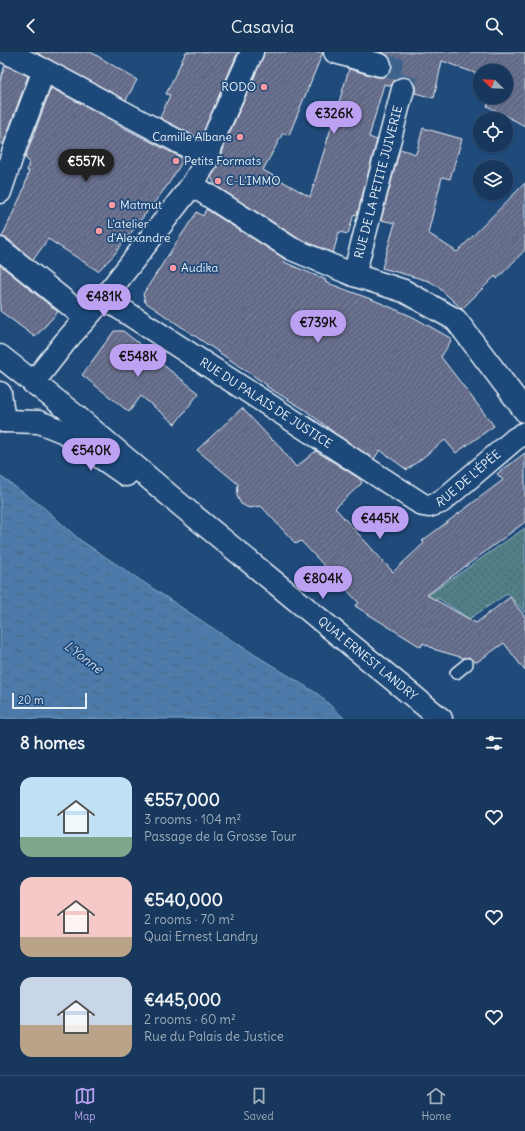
<!DOCTYPE html>
<html lang="en">
<head>
<meta charset="utf-8">
<style>
  :root { --surface:#17385c; --page:#203f62; --text:#f1f3f6; --muted:#9eacbb; --line:#365272; --accent:#bca0f2 }
  body { margin:0; font-family:Delius,sans-serif; background:var(--page); color:var(--text); height:100vh; display:flex; flex-direction:column; font-size:15px; white-space:nowrap }
  * { box-sizing:border-box; margin:0 }
  p { font-size:13px; color:var(--muted) }
  .icon { flex:none; width:22px; height:22px; fill:none; stroke:currentColor; stroke-width:2; stroke-linecap:round; stroke-linejoin:round }
  .map { position:relative; height:667px; overflow:hidden }
  .details { display:flex; flex-direction:column; background:var(--surface); flex:1 }
  .details>* { flex:none }
  .needle { width:26px; rotate:293deg }
  .tools { position:absolute; left:473px; top:12px; display:grid; gap:8px }
  .tools a { display:grid; place-items:center; width:40px; height:40px; border-radius:50%; background:var(--surface); box-shadow:0 1px 3px #0004,0 0 0 1px var(--line); font-size:20px }
  .scale { position:absolute; left:12px; bottom:10px; width:75px; box-sizing:border-box; padding-left:4px; border:2px solid #e8f1f8; border-top:0; font-size:11px; line-height:14px; white-space:nowrap; color:#e8f1f8; -webkit-text-stroke:3px #1f4a7a; paint-order:stroke }
  .price { position:absolute; translate:-50% -34px; padding:0 9px; border-radius:14px; background:var(--accent); color:#111; font-size:13px; line-height:26px; filter:drop-shadow(0 1px 2px #0008) }
  .price::after { content:''; position:absolute; left:50%; top:24px; width:12px; height:9px; margin-left:-6px; background:inherit; clip-path:polygon(0 0,100% 0,50% 100%) }
  .price.current { background:#222; color:#fff }
  ul { padding:0; list-style:none }
  li { display:flex; align-items:center; gap:12px; height:100px; padding:0 20px }
  li span { display:grid; place-items:center; flex:none; width:112px; height:80px; border-radius:12px; color:#555 }
  li>.icon { margin-inline-start:auto }
  span .icon { width:48px; height:48px; fill:#fffc; stroke-width:1 }
  li b { font-size:17px }
  h2 { display:flex; justify-content:space-between; align-items:center; height:48px; padding:0 20px; font-size:17px }
  header { display:flex; justify-content:space-between; align-items:center; height:52px; padding:0 20px; background:var(--surface); font-size:18px; font-weight:600 }
  .tabs { display:flex; justify-content:space-around; align-items:center; height:56px; border-top:1px solid var(--line); background:var(--surface); font-size:11px; color:var(--muted) }
  .tabs a { display:grid; justify-items:center; gap:2px }
  .tabs .current { color:var(--accent) }
  .map>svg:first-child { display:block }
</style>
</head>
<body>
<header><svg class="icon" aria-label="back" viewBox="0 0 24 24"><path d="M15 5l-7 7 7 7"/></svg>Casavia<svg class="icon" aria-label="search" viewBox="0 0 24 24"><circle cx="10" cy="10" r="6"/><path d="M15 15l6 6"/></svg></header>
<div class="map">
<svg width="525" height="667" viewBox="0 0 525 667">
  <defs>
    <pattern id="garden-dots" width="8" height="8" patternUnits="userSpaceOnUse"><rect width="8" height="8" fill="#517e87"/><path d="M2 2h.1M6 6h.1" fill="none" stroke="#4c666c" stroke-width="1.8" stroke-linecap="round"/></pattern>
    <pattern id="water-ripples" width="26" height="14" patternUnits="userSpaceOnUse"><rect width="26" height="14" fill="#4d7aa9"/><path d="M2 4q2-2 4 0t4 0M15 11q2-2 4 0t4 0" fill="none" stroke="#4a647e"/></pattern>
    <pattern id="building-hatch" width="6" height="6" patternUnits="userSpaceOnUse"><rect width="6" height="6" fill="#636b88"/><path d="M-1 1l2-2M0 6l6-6M5 7l2-2" fill="none" stroke="#79819a"/></pattern>
  </defs>
  <rect width="100%" height="100%" fill="#1f4a7a"/>
  <filter id="ink" filterUnits="userSpaceOnUse"><feTurbulence type="fractalNoise" baseFrequency=".025" numOctaves="2"/><feDisplacementMap in="SourceGraphic" scale="8" xChannelSelector="R" yChannelSelector="G"/><feConvolveMatrix kernelMatrix="1 2 1 2 8 2 1 2 1" color-interpolation-filters="sRGB"/></filter>
  <g filter="url(#ink)">
    <!-- garden -->
    <path fill="url(#garden-dots)" stroke="#9cb8c0" d="M525 476V561L508 541 469 567 438 546 428 557 417 551Z"/>
    <!-- water -->
    <path fill="url(#water-ripples)" stroke="#8baac9" d="M0 424 43 455 80 488 217 579 318 642 345 667H0Z"/>
    <!-- building -->
    <path fill="url(#building-hatch)" stroke="#e8f1f8" d="M35 0H91L137 28 126 48Z
      M186 0H238L200 87 160 66 170 43 166 42Z
      M264 0H323L289 83 283 81 263 118 310 145 349 17 377 25H383L389 22 392 16V10L389 4 380 0H525V74L487 54 492 45H506V19H480V23L442 9 434 46 415 41V33L412 28 407 25H399L394 29 391 34 384 32 369 85 377 88 357 163 354 162 348 182 339 180 333 201 298 186 216 134 211 125 218 114 226 89 263 5Z
      M5 13 28 24 3 93 0 91V29Z
      M51 36 114 69 113 70 184 107 167 134 113 204 98 219 48 187 33 208 8 187 2 185 23 139 29 119H27L29 109 25 106Z
      M423 76 462 87 450 127 442 125 428 181 457 200 525 131V198L497 227 495 224 462 257 437 234 429 229 382 216 395 171 381 168 400 97 416 102Z
      M206 157 285 207 284 210 326 228 325 230 376 249 413 265 452 287 441 305 494 374 456 401 445 388 407 418 380 398 374 407 336 382 305 358 266 334 267 333 145 250 143 242 176 191 197 160 203 164Z
      M0 213 58 260 35 285 0 259Z
      M114 279H123L154 303 153 305 199 341 175 372 141 344 129 360 82 323Z
      M242 356 273 389 274 388 296 415 316 399 360 427 362 431 335 456 393 520 424 491 422 489 503 428 497 422 525 401V470L427 543 476 571 510 545 525 565V619L504 591 477 610 473 609 469 605 464 606 436 598 423 591 421 595 355 554 359 551 301 489 296 492 261 454 249 456 241 452 237 444 238 432 197 398Z"/>
    <g fill="none" stroke-linecap="round" stroke-linejoin="round">
      <!-- street-tunnel -->
      <path stroke="#3d638d" stroke-width="22" stroke-dasharray="22 11" stroke-linecap="butt" d="M380 13 408 19 403 37"/>
      <!-- lane casing -->
      <g stroke="#e8f1f8" stroke-width="14">
        <path id="lane" d="M456 621 467 612"/>
      </g>
      <!-- street casing -->
      <g stroke="#e8f1f8" stroke-width="25">
        <g id="street">
          <path d="M6 0 44 18 198 100 206 110"/>
          <path d="M335 0 380 13"/>
          <path d="M192 133 292 197 354 223 404 239 456 268 525 359"/>
          <path d="M0 140 13 101 44 18"/>
          <path d="M0 197 86 266"/>
          <path id="s1" d="M354 223 403 37"/>
          <path id="s2" d="M104 246 423 453 429 454 441 450 515 387 525 381"/>
          <path d="M33 331 65 290 104 246 192 133 206 110 214 85 252 0"/>
        </g>
      </g>
      <!-- secondary casing -->
      <g stroke="#e8f1f8" stroke-width="25">
        <g id="secondary">
          <path id="s3" d="M0 304 76 364 183 455 441 667"/>
          <path d="M0 341 4 369"/>
          <path d="M4 369 39 370 64 380 126 423"/>
        </g>
      </g>
      <!-- lane -->
      <use href="#lane" stroke="#1f4a7a" stroke-width="11"/>
      <!-- street -->
      <use href="#street" stroke="#1f4a7a" stroke-width="22"/>
      <!-- secondary -->
      <use href="#secondary" stroke="#1f4a7a" stroke-width="22"/>
    </g>
  </g>
  <!-- markers -->
  <g fill="#ff9aa2" stroke="#1f4a7a" stroke-width="1.5">
    <circle cx="264" cy="35" r="4"/>
    <circle cx="240" cy="85" r="4"/>
    <circle cx="176" cy="109" r="4"/>
    <circle cx="218" cy="129" r="4"/>
    <circle cx="112" cy="153" r="4"/>
    <circle cx="99" cy="179" r="4"/>
    <circle cx="173" cy="216" r="4"/>
  </g>
  <g text-anchor="middle" stroke-width="3.5" stroke-linejoin="round" paint-order="stroke">
    <!-- poi labels -->
    <g font-size="12" fill="#e8f1f8" stroke="#1f4a7a" text-anchor="start">
      <text x="256" y="39" text-anchor="end">RODO</text>
      <text x="232" y="89" text-anchor="end">Camille Albane</text>
      <text x="184" y="113">Petits Formats</text>
      <text x="226" y="133">C-L'IMMO</text>
      <text x="120" y="157">Matmut</text>
      <text x="107" y="176">L'atelier<tspan x="107" dy="14">d'Alexandre</tspan></text>
      <text x="181" y="220">Audika</text>
    </g>
    <!-- street labels -->
    <g font-size="12" fill="#e8f1f8" stroke="#1f4a7a">
      <text dy="4" stroke="none"><textPath href="#s1" startOffset="96">RUE DE LA PETITE JUIVERIE</textPath></text>
      <text dy="4" stroke="none"><textPath href="#s2" startOffset="193">RUE DU PALAIS DE JUSTICE</textPath></text>
      <text dy="4" stroke="none"><textPath href="#s2" startOffset="435">RUE DE L'ÉPÉE</textPath></text>
      <text dy="4" stroke="none"><textPath href="#s3" startOffset="476">QUAI ERNEST LANDRY</textPath></text>
    </g>
    <!-- water labels -->
    <g font-size="13" font-style="italic" fill="#d1dfec" stroke="#1f4a7a">
      <text transform="translate(84 605) rotate(37)" y="5">L'Yonne</text>
    </g>
  </g>
</svg>
<div class="tools">
<a><svg class="needle" viewBox="-14 -14 28 28"><path d="M0-13l5 13h-10z" fill="#e53935"/><path d="M0 13l5-13h-10z" fill="#9eacbb"/></svg></a>
<a><svg class="icon" aria-label="locate" viewBox="0 0 24 24"><circle cx="12" cy="12" r="6"/><path d="M12 2v4M12 18v4M2 12h4M18 12h4"/></svg></a>
<a><svg class="icon" aria-label="layers" viewBox="0 0 24 24"><path d="M12 4l9 5-9 5-9-5zM3 14l9 5 9-5"/></svg></a>
</div>
<div class="scale">20 m</div>
<b class="price" style="left:334px;top:83px">€326K</b>
<b class="price current" style="left:86px;top:131px">€557K</b>
<b class="price" style="left:104px;top:266px">€481K</b>
<b class="price" style="left:318px;top:292px">€739K</b>
<b class="price" style="left:138px;top:326px">€548K</b>
<b class="price" style="left:91px;top:420px">€540K</b>
<b class="price" style="left:380px;top:488px">€445K</b>
<b class="price" style="left:323px;top:548px">€804K</b>
</div>
<section class="details">
<h2>8 homes<svg class="icon" aria-label="filters" viewBox="0 0 24 24"><path d="M4 7h16M4 17h16"/><circle cx="9" cy="7" r="2"/><circle cx="15" cy="17" r="2"/></svg></h2>
<ul>
<li><span style="background:linear-gradient(#bfe0f5 75%,#7fa58c 0)"><svg class="icon" aria-label="home" viewBox="0 0 24 24"><path d="M3 11l9-7 9 7M6 9v11h12V9"/></svg></span><div><b>€557,000</b><p>3 rooms · 104 m²</p><p>Passage de la Grosse Tour</p></div><svg class="icon" aria-label="heart" viewBox="0 0 24 24"><path d="M12 20l-8-8c-3-5 5-10 8-4 3-6 11-1 8 4z"/></svg></li>
<li><span style="background:linear-gradient(#f6c9c9 75%,#b9a48a 0)"><svg class="icon" aria-label="home" viewBox="0 0 24 24"><path d="M3 11l9-7 9 7M6 9v11h12V9"/></svg></span><div><b>€540,000</b><p>2 rooms · 70 m²</p><p>Quai Ernest Landry</p></div><svg class="icon" aria-label="heart" viewBox="0 0 24 24"><path d="M12 20l-8-8c-3-5 5-10 8-4 3-6 11-1 8 4z"/></svg></li>
<li><span style="background:linear-gradient(#c9d6e8 60%,#b9a48a 0)"><svg class="icon" aria-label="home" viewBox="0 0 24 24"><path d="M3 11l9-7 9 7M6 9v11h12V9"/></svg></span><div><b>€445,000</b><p>2 rooms · 60 m²</p><p>Rue du Palais de Justice</p></div><svg class="icon" aria-label="heart" viewBox="0 0 24 24"><path d="M12 20l-8-8c-3-5 5-10 8-4 3-6 11-1 8 4z"/></svg></li>
</ul>
</section>
<nav class="tabs">
<a class="current"><svg class="icon" aria-label="map" viewBox="0 0 24 24"><path d="M3 6l6-2 6 2 6-2v14l-6 2-6-2-6 2zM9 4v14M15 6v14"/></svg>Map</a>
<a><svg class="icon" aria-label="saved" viewBox="0 0 24 24"><path d="M7 4h10v16l-5-4-5 4z"/></svg>Saved</a>
<a><svg class="icon" aria-label="home" viewBox="0 0 24 24"><path d="M3 11l9-7 9 7M6 9v11h12V9"/></svg>Home</a>
</nav>
</body>
</html>
